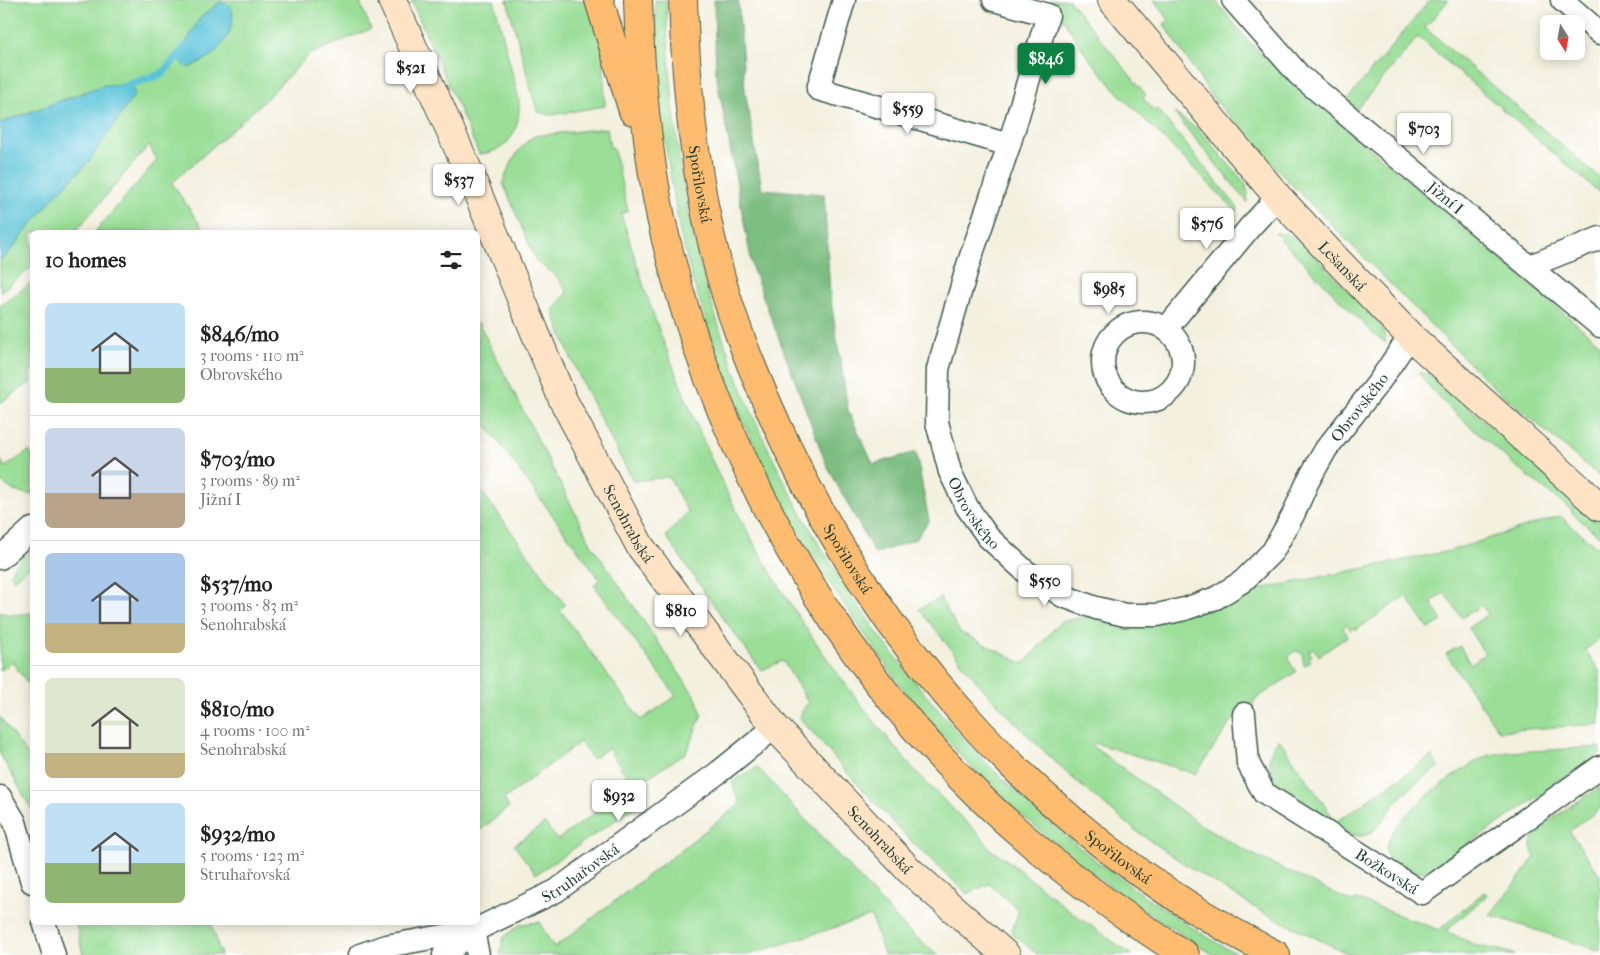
<!DOCTYPE html>
<html lang="en">
<head>
<meta charset="utf-8">
<style>
  :root { --surface:#fff; --page:#f2f2f2; --text:#222; --muted:#767676; --line:#e0e0e0; --accent:#0b8043 }
  body { margin:0; font-family:"IM FELL French Canon",serif; background:var(--page); color:var(--text); height:100vh; display:flex; flex-direction:column; font-size:19px; white-space:nowrap }
  * { box-sizing:border-box; margin:0 }
  p { font-size:16px; color:var(--muted) }
  .icon { flex:none; width:28px; height:28px; fill:none; stroke:currentColor; stroke-width:2; stroke-linecap:round; stroke-linejoin:round }
  .map { position:relative; flex:1; overflow:hidden }
  .details { position:absolute; left:30px; top:230px; width:450px; height:695px; display:flex; flex-direction:column; background:var(--surface); border-radius:8px; box-shadow:0 2px 12px #0003 }
  .details>* { flex:none }
  .needle { width:32px; rotate:169deg }
  .buttons { position:absolute; left:1540px; top:15px; display:grid; gap:10px }
  .buttons a { display:grid; place-items:center; width:45px; height:45px; border-radius:8px; background:var(--surface); box-shadow:0 2px 12px #0003; font-size:25px }
  .price { position:absolute; translate:-50% -42px; padding:0 11px; border-radius:5px; background:#fff; color:#222; font-size:16px; line-height:32px; filter:drop-shadow(0 1px 2px #0008) }
  .price::after { content:''; position:absolute; left:50%; top:30px; width:15px; height:11px; margin-left:-8px; background:inherit; clip-path:polygon(0 0,100% 0,50% 100%) }
  .price.active { background:var(--accent); color:#fff }
  ul { padding:0; list-style:none }
  li { display:flex; align-items:center; gap:15px; height:125px; padding:0 15px }
  li+li { border-top:1px solid var(--line) }
  li span { display:grid; place-items:center; flex:none; width:140px; height:100px; border-radius:8px; color:#555 }
  li>.icon { margin-inline-start:auto }
  span .icon { width:60px; height:60px; fill:#fffc; stroke-width:1 }
  li b { font-size:21px }
  h2 { display:flex; justify-content:space-between; align-items:center; height:60px; padding:0 15px; font-size:21px }
  .map>svg:first-child { display:block }
</style>
</head>
<body>
<div class="map">
<svg width="1600" height="955" viewBox="0 0 1600 955">
  <rect width="100%" height="100%" fill="#fff"/>
  <filter id="ink" filterUnits="userSpaceOnUse"><feTurbulence type="fractalNoise" baseFrequency=".02" numOctaves="2"/><feDisplacementMap in="SourceGraphic" scale="10" xChannelSelector="R" yChannelSelector="G"/><feConvolveMatrix kernelMatrix="1 2 1 2 8 2 1 2 1" color-interpolation-filters="sRGB"/></filter>
  <filter id="wash" filterUnits="userSpaceOnUse"><feTurbulence type="fractalNoise" baseFrequency=".0096" numOctaves="4" result="noise"/><feDisplacementMap in="SourceGraphic" scale="20" xChannelSelector="R" yChannelSelector="G"/><feGaussianBlur stdDeviation="1.12" result="paint"/><feColorMatrix in="noise" values="0 0 0 0 0 0 0 0 0 0 0 0 0 0 0 0 0 1.4 0 .05"/><feComposite in="paint" operator="in"/></filter>
  <g filter="url(#wash)">
    <rect width="100%" height="100%" fill="#f3f0de"/>
    <!-- green -->
    <path fill="#9ade97" stroke="#5c8e66" d="M0 0H359L371 29 310 54 261 104 172 183 205 232H95L157 160 149 145 75 232H32V267L0 292V260L7 255 52 199 90 160 104 85 0 123Z
      M411 0H494L519 100C520 129 511 152 479 154Z
      M507 0H588L600 31 604 68 605 106 551 115 537 112Z
      M655 0H666C670 94 679 188 704 278 774 528 946 768 1164 909 1189 925 1213 942 1240 955H1214L1139 907 1090 872 1020 814 978 774 938 731 902 688 823 574 777 495 745 426 718 356 692 278 680 232 662 126 656 54Z
      M1051 0H1069L1146 95 1143 98 1154 111 1157 109 1238 208 1237 212 1119 94 1087 56Z
      M1154 0H1215L1249 42 1324 109 1600 344V477L1489 383 1288 181 1212 97 1164 24 1169 20Z
      M1430 0H1449L1425 28 1600 178V193L1418 37 1357 109 1347 100Z
      M1174 113 1199 130 1245 183 1248 193 1247 202Z
      M607 128 610 148 613 147 628 211 621 214C633 250 643 287 656 322 672 365 690 409 708 452 759 566 830 671 911 766 933 791 959 814 983 839L991 850 1003 857 1073 913 1132 955H1039L1011 933 1019 910 989 884 967 894 904 834 850 776 799 717 808 702 783 661 761 670 708 597 666 536 688 512 669 477 633 481C604 425 572 370 553 310L567 292 557 277 536 261 503 183C508 167 519 145 534 136Z
      M1275 233 1287 234 1301 242 1379 322 1385 336 1386 343 1373 334Z
      M32 282V371L29 373 32 381 0 403V306Z
      M478 322 591 544 696 698 702 714 686 753 634 786 644 801 536 874 514 845 545 823 557 840 633 786 608 748 592 759 580 742 504 799 509 807 478 832V486L565 605 560 610 641 720 676 696 594 585 600 580 478 414Z
      M1418 372 1433 376 1442 383 1563 491 1600 522V537L1571 512 1573 511C1540 487 1508 460 1477 432 1456 414 1434 395 1418 372Z
      M29 451 32 456V495L14 491 0 481V459L5 467Z
      M1560 516 1600 550V639L1585 650 1600 672V724L1499 731 1446 654 1460 646 1470 664 1485 654 1468 628 1488 614 1481 605 1462 618 1444 593 1431 602 1442 621 1429 629 1406 596 1356 630 1354 627 1351 630 1347 625 1343 628 1348 636 1319 656 1313 648 1309 651 1312 656 1309 658 1311 661 1304 666 1302 653 1296 651C1284 656 1291 664 1296 672L1253 701 1254 703 1231 722 1196 774 1095 743 1092 746 1198 823 1248 852 1354 903 1355 900 1364 902 1439 930 1484 892 1487 894 1485 897 1446 931 1477 946 1501 950 1515 955H1351L1260 911 1186 865 1135 830 1077 782 1028 736 977 682 919 609 940 598 960 632 1024 664 1060 622 1090 616 1266 588 1449 551Z
      M32 549V564L14 580 11 574 13 567Z
      M0 612 11 615 32 613V689L12 662 0 671Z
      M0 717 32 761V810L0 754Z
      M1279 739 1336 822 1432 756 1439 767C1424 777 1409 787 1397 801 1389 810 1380 828 1370 833 1362 838 1355 836 1347 833L1276 782C1268 766 1266 753 1279 739Z
      M1600 747V754L1431 870C1417 873 1402 875 1392 864 1363 834 1458 771 1479 760 1495 751 1515 752 1532 751 1554 750 1577 748 1600 747Z
      M757 767 908 931 939 955H884L871 916 748 955H500L503 938 521 924 539 922 554 948 740 804 732 782Z
      M1600 787V809L1569 831 1600 875V951L1490 915 1535 857C1532 852 1530 847 1532 841 1539 823 1583 799 1600 787Z
      M76 923H211L221 955H83Z"/>
    <!-- forest -->
    <path fill="#7bbd80" stroke="#4d7d5a" d="M714 0H738L745 90 762 189 824 194 830 294 848 410 873 464 916 452 929 521 916 539 875 554 827 466 753 270 716 74Z"/>
    <!-- water -->
    <path fill="#5cc4d9" stroke="#3e8086" d="M220 2 230 5C238 21 227 40 216 52 209 59 196 64 188 68L177 58 200 18Z
      M130 84 135 94 90 160 52 199 7 255 0 260V123L104 85Z"/>
    <g fill="none" stroke-linecap="round" stroke-linejoin="round">
      <!-- stream -->
      <path stroke="#5cc4d9" stroke-width="8" d="M122 89 130 84 162 74 185 47"/>
    </g>
  </g>
  <g filter="url(#ink)">
    <g fill="none" stroke-linecap="round" stroke-linejoin="round">
      <!-- street casing -->
      <g stroke="#3f584e" stroke-width="25">
        <g id="street">
          <path d="M844 0 818 89 1009 145"/>
          <path id="s1" d="M994 0 1048 15 1009 145 968 265 938 369 937 422 950 472 967 507 988 537 1025 571 1063 596 1096 608 1125 615H1157L1185 609 1216 598 1243 581 1273 551 1293 515 1308 481 1326 449 1379 382 1410 336"/>
          <path id="s2" d="M1233 0 1299 75 1600 326"/>
          <path d="M1562 0 1600 33"/>
          <path d="M1530 266 1600 238"/>
          <circle cx="1143" cy="362" r="40"/>
          <path d="M1166 329 1250 227 1278 197"/>
          <path d="M0 558 32 529"/>
          <path id="s3" d="M1244 714 1248 763 1264 793 1422 893 1600 767"/>
          <path d="M0 797 15 822 32 882"/>
          <path d="M44 922 54 955"/>
          <path d="M473 931 478 955"/>
          <path d="M360 955 386 946 472 931"/>
          <path id="s4" d="M444 955 473 931 556 891 719 772 775 727"/>
        </g>
      </g>
      <!-- secondary casing -->
      <g stroke="#3f584e" stroke-width="30">
        <g id="secondary">
          <path id="s5" d="M392 0 468 170 563 400 640 546 775 727 909 870 1006 955"/>
          <path id="s6" d="M1112 0 1278 197 1336 259 1410 336 1600 507"/>
        </g>
      </g>
      <!-- highway casing -->
      <g stroke="#3f584e" stroke-width="30">
        <g id="highway">
          <path d="M599 0 633 111"/>
          <path d="M638 0C640 73 646 146 661 218 707 430 823 646 980 797 1042 857 1112 909 1185 955"/>
          <path id="s7" d="M683 0C686 95 696 190 722 281 736 331 756 379 777 425 880 654 1051 841 1276 955"/>
        </g>
      </g>
      <!-- street -->
      <use href="#street" stroke="#fff" stroke-width="22"/>
      <!-- secondary -->
      <use href="#secondary" stroke="#fee4c5" stroke-width="28"/>
      <!-- highway -->
      <use href="#highway" stroke="#fdbc6f" stroke-width="28"/>
    </g>
  </g>
  <g text-anchor="middle" stroke-width="4.5" stroke-linejoin="round" paint-order="stroke">
    <!-- street labels -->
    <g font-size="16" fill="#1f3d34" stroke="#fff">
      <text dy="6" stroke="none"><textPath href="#s7" startOffset="185">Spořilovská</textPath></text>
      <text dy="6" stroke="none"><textPath href="#s2" startOffset="291">Jižní I</textPath></text>
      <text dy="6" stroke="none"><textPath href="#s6" startOffset="352">Lešanská</textPath></text>
      <text dy="6" stroke="none"><textPath href="#s1" startOffset="1104">Obrovského</textPath></text>
      <text dy="6" stroke="none"><textPath href="#s1" startOffset="579">Obrovského</textPath></text>
      <text dy="6" stroke="none"><textPath href="#s5" startOffset="575">Senohrabská</textPath></text>
      <text dy="6" stroke="none"><textPath href="#s7" startOffset="590">Spořilovská</textPath></text>
      <text dy="6" stroke="none"><textPath href="#s5" startOffset="980">Senohrabská</textPath></text>
      <text dy="6" stroke="none"><textPath href="#s7" startOffset="995">Spořilovská</textPath></text>
      <text dy="6" stroke="none"><textPath href="#s3" startOffset="229">Božkovská</textPath></text>
      <text dy="6" stroke="none"><textPath href="#s4" startOffset="160">Struhařovská</textPath></text>
    </g>
  </g>
</svg>
<div class="buttons">
<a><svg class="needle" viewBox="-14 -14 28 28"><path d="M0-13l5 13h-10z" fill="#e53935"/><path d="M0 13l5-13h-10z" fill="#767676"/></svg></a>
</div>
<b class="price active" style="left:1046px;top:85px">$846</b>
<b class="price" style="left:411px;top:94px">$521</b>
<b class="price" style="left:908px;top:135px">$559</b>
<b class="price" style="left:1424px;top:155px">$703</b>
<b class="price" style="left:459px;top:206px">$537</b>
<b class="price" style="left:1207px;top:250px">$576</b>
<b class="price" style="left:1109px;top:315px">$985</b>
<b class="price" style="left:1045px;top:607px">$550</b>
<b class="price" style="left:681px;top:637px">$810</b>
<b class="price" style="left:619px;top:822px">$932</b>
<section class="details">
<h2>10 homes<svg class="icon" aria-label="filters" viewBox="0 0 24 24"><path d="M4 7h16M4 17h16"/><circle cx="9" cy="7" r="2"/><circle cx="15" cy="17" r="2"/></svg></h2>
<ul>
<li><span style="background:linear-gradient(#bfe0f5 65%,#8fb573 0)"><svg class="icon" aria-label="home" viewBox="0 0 24 24"><path d="M3 11l9-7 9 7M6 9v11h12V9"/></svg></span><div><b>$846/mo</b><p>3 rooms · 110 m²</p><p>Obrovského</p></div></li>
<li><span style="background:linear-gradient(#c9d6e8 65%,#b9a48a 0)"><svg class="icon" aria-label="home" viewBox="0 0 24 24"><path d="M3 11l9-7 9 7M6 9v11h12V9"/></svg></span><div><b>$703/mo</b><p>3 rooms · 89 m²</p><p>Jižní I</p></div></li>
<li><span style="background:linear-gradient(#a9c7e8 70%,#c2b280 0)"><svg class="icon" aria-label="home" viewBox="0 0 24 24"><path d="M3 11l9-7 9 7M6 9v11h12V9"/></svg></span><div><b>$537/mo</b><p>3 rooms · 83 m²</p><p>Senohrabská</p></div></li>
<li><span style="background:linear-gradient(#dfe7d0 75%,#c2b280 0)"><svg class="icon" aria-label="home" viewBox="0 0 24 24"><path d="M3 11l9-7 9 7M6 9v11h12V9"/></svg></span><div><b>$810/mo</b><p>4 rooms · 100 m²</p><p>Senohrabská</p></div></li>
<li><span style="background:linear-gradient(#bfe0f5 60%,#8fb573 0)"><svg class="icon" aria-label="home" viewBox="0 0 24 24"><path d="M3 11l9-7 9 7M6 9v11h12V9"/></svg></span><div><b>$932/mo</b><p>5 rooms · 123 m²</p><p>Struhařovská</p></div></li>
</ul>
</section>
</div>
</body>
</html>
